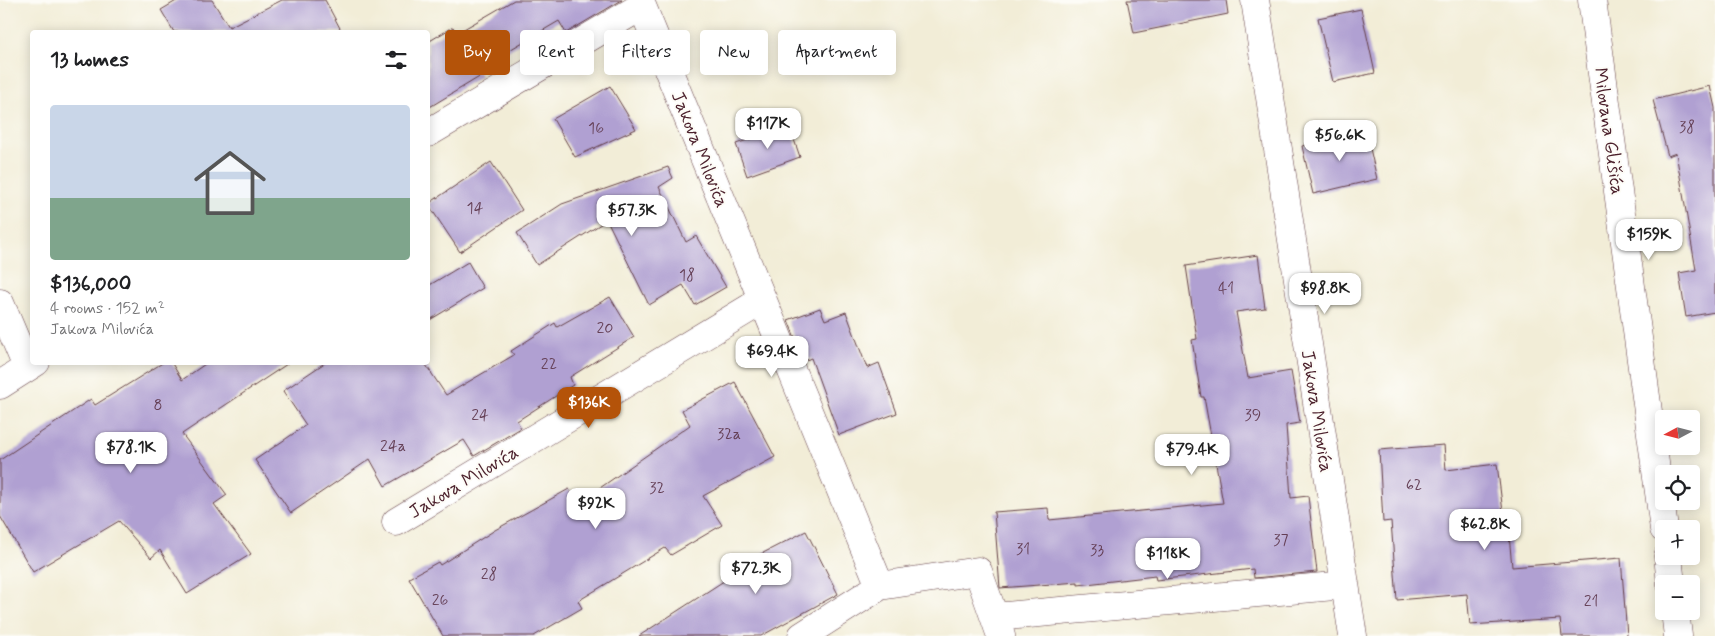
<!DOCTYPE html>
<html lang="en">
<head>
<meta charset="utf-8">
<style>
  :root { --surface:#fff; --page:#f6f6f6; --text:#202124; --muted:#757577; --accent:#b45309 }
  body { margin:0; font-family:Mynerve,sans-serif; background:var(--page); color:var(--text); height:100vh; display:flex; flex-direction:column; font-size:19px; white-space:nowrap }
  * { box-sizing:border-box; margin:0 }
  p { font-size:16px; color:var(--muted) }
  .icon { flex:none; width:28px; height:28px; fill:none; stroke:currentColor; stroke-width:2; stroke-linecap:round; stroke-linejoin:round }
  .map { position:relative; flex:1; overflow:hidden }
  .side { position:absolute; left:30px; top:30px; width:400px; height:335px; display:flex; flex-direction:column; background:var(--surface); border-radius:5px; box-shadow:0 2px 12px #0003 }
  .side>* { flex:none }
  .top-card { position:absolute; left:445px; top:30px; width:475px; height:45px; display:flex; gap:10px }
  .needle { width:32px; rotate:263deg }
  .controls { position:absolute; left:1655px; top:410px; display:grid; gap:10px }
  .controls a { display:grid; place-items:center; width:45px; height:45px; border-radius:5px; background:var(--surface); box-shadow:0 2px 12px #0003; font-size:25px }
  .price { position:absolute; translate:-50% -42px; padding:0 11px; border-radius:10px; background:#fff; color:#222; font-size:16px; line-height:32px; filter:drop-shadow(0 1px 2px #0008) }
  .price::after { content:''; position:absolute; left:50%; top:30px; width:15px; height:11px; margin-left:-8px; background:inherit; clip-path:polygon(0 0,100% 0,50% 100%) }
  .price.current { background:var(--accent); color:#fff }
  ul { padding:0; list-style:none }
  li { display:grid; align-content:center; gap:10px; height:265px; padding:0 20px }
  li span { display:grid; place-items:center; height:155px; border-radius:5px; color:#555 }
  li>.icon { margin-inline-start:auto }
  span .icon { width:90px; height:90px; fill:#fffc; stroke-width:1 }
  li b { font-size:21px }
  h2 { display:flex; justify-content:space-between; align-items:center; height:60px; padding:0 20px; font-size:21px }
  .chip { padding:0 18px; border-radius:5px; background:var(--surface); box-shadow:0 2px 12px #0003; font-size:18px; line-height:45px }
  .chip.current { background:var(--accent); color:#fff }
  .map>svg:first-child { display:block }
</style>
</head>
<body>
<div class="map">
<svg width="1715" height="636" viewBox="0 0 1715 636">
  <rect width="100%" height="100%" fill="#fdfcf7"/>
  <filter id="ink" filterUnits="userSpaceOnUse"><feTurbulence type="fractalNoise" baseFrequency=".02" numOctaves="2"/><feDisplacementMap in="SourceGraphic" scale="10" xChannelSelector="R" yChannelSelector="G"/><feConvolveMatrix kernelMatrix="1 2 1 2 8 2 1 2 1" color-interpolation-filters="sRGB"/></filter>
  <filter id="wash" filterUnits="userSpaceOnUse"><feTurbulence type="fractalNoise" baseFrequency=".0096" numOctaves="4" result="noise"/><feDisplacementMap in="SourceGraphic" scale="20" xChannelSelector="R" yChannelSelector="G"/><feGaussianBlur stdDeviation="1.12" result="paint"/><feColorMatrix in="noise" values="0 0 0 0 0 0 0 0 0 0 0 0 0 0 0 0 0 1.4 0 .05"/><feComposite in="paint" operator="in"/></filter>
  <g filter="url(#wash)">
    <rect width="100%" height="100%" fill="#f2edd7"/>
    <g id="blocks">
      <!-- building -->
      <path fill="#b0a0d2" d="M178 0H212L229 27 282 0H325L342 32H174L161 10Z
        M514 0H622L566 33 559 21 477 69 481 76 428 108V42L453 27 457 33Z
        M1127 0H1226L1228 14 1134 33Z
        M1361 9 1375 73 1333 82 1318 18Z
        M610 86 636 129 575 157 553 119Z
        M1710 86 1715 108V312L1686 317 1679 273 1696 270 1676 153 1668 156 1653 100Z
        M789 125 800 157 747 176 736 144Z
        M1366 131 1377 179 1313 194 1302 146Z
        M491 162 522 210 460 252 428 204Z
        M668 167 673 178 659 187 686 242 696 236 726 287 695 305 683 285 649 305 607 220 537 265 517 233 562 204Z
        M1258 255 1265 308 1236 312 1248 378 1291 371 1300 423 1286 425 1291 498 1308 496 1317 572 1254 578 1253 569 1156 580 1155 576 1078 585V582L1000 588 994 512 1048 508 1049 520 1223 503 1204 397H1201L1192 340 1197 339 1186 266Z
        M468 262 483 288 428 321V286Z
        M610 297 634 337 570 377 573 385 517 421 521 428 474 456 464 440 385 486 370 459 291 513 255 460 306 425 283 391 326 362H424L446 395 514 355 511 351 555 323 557 327Z
        M820 308 825 320 846 312 867 368 879 363 897 413 839 435 811 358 804 361 788 320Z
        M164 362H171L182 380 208 362H290L182 434 227 495 214 504 251 554 187 594 160 550 151 558 119 521 33 572 0 516V460L91 399 95 405Z
        M735 382 775 457 703 496 722 525 671 555 665 548 578 601 582 608 534 636H443L409 578 438 562 440 565 495 530 569 489 577 504 690 425 682 410Z
        M1444 445 1446 470 1497 464 1506 536 1509 535 1512 567 1621 558 1627 636H1562L1560 619 1470 625 1467 594 1397 600 1391 521 1383 522 1379 450Z
        M806 531 838 594 761 636H639L733 575 730 570Z"/>
    </g>
  </g>
  <g filter="url(#ink)">
    <use href="#blocks" fill-opacity="0" stroke="#633e45" stroke-width="1"/>
    <g fill="none" stroke-linecap="round" stroke-linejoin="round">
      <!-- street casing -->
      <g stroke="#633e45" stroke-width="29">
        <path id="street" d="M1255 0 1353 636
          M1592 0 1664 529
          M428 133 642 6 880 586 978 571 1001 636
          M0 303 27 367
          M0 385 36 362
          M396 522 763 300
          M1668 556 1671 584
          M1675 611 1678 636
          M995 617 1345 585
          M802 636 880 586"/>
      </g>
      <!-- street -->
      <use href="#street" stroke="#fff" stroke-width="28"/>
    </g>
  </g>
  <g text-anchor="middle" stroke-width="4" stroke-linejoin="round" paint-order="stroke">
    <!-- number labels -->
    <g font-size="16" fill="#643f55">
      <text x="1687" y="132">38</text>
      <text x="596" y="133">16</text>
      <text x="475" y="213">14</text>
      <text x="687" y="280">18</text>
      <text x="1226" y="293">41</text>
      <text x="605" y="333">20</text>
      <text x="549" y="369">22</text>
      <text x="158" y="410">8</text>
      <text x="480" y="420">24</text>
      <text x="1253" y="420">39</text>
      <text x="729" y="439">32a</text>
      <text x="393" y="451">24a</text>
      <text x="1414" y="490">62</text>
      <text x="657" y="493">32</text>
      <text x="1281" y="545">37</text>
      <text x="1023" y="554">31</text>
      <text x="1097" y="555">33</text>
      <text x="489" y="579">28</text>
      <text x="440" y="605">26</text>
      <text x="1591" y="606">21</text>
    </g>
    <!-- street labels -->
    <g font-size="19" fill="#4a1f2b" stroke="#fdfcf7">
      <text transform="translate(1610 131) rotate(82)" y="7">Milovana Glišića</text>
      <text transform="translate(701 149) rotate(68)" y="7">Jakova Milovića</text>
      <text transform="translate(1318 411) rotate(81)" y="7">Jakova Milovića</text>
      <text transform="translate(463 481) rotate(-31)" y="7">Jakova Milovića</text>
    </g>
  </g>
</svg>
<div class="controls">
<a><svg class="needle" viewBox="-14 -14 28 28"><path d="M0-13l5 13h-10z" fill="#e53935"/><path d="M0 13l5-13h-10z" fill="#757577"/></svg></a>
<a><svg class="icon" aria-label="locate" viewBox="0 0 24 24"><circle cx="12" cy="12" r="6"/><path d="M12 2v4M12 18v4M2 12h4M18 12h4"/></svg></a>
<a>+</a>
<a>−</a>
</div>
<b class="price" style="left:768px;top:150px">$117K</b>
<b class="price" style="left:1340px;top:162px">$56.6K</b>
<b class="price" style="left:632px;top:237px">$57.3K</b>
<b class="price" style="left:1649px;top:261px">$159K</b>
<b class="price" style="left:1325px;top:315px">$98.8K</b>
<b class="price" style="left:772px;top:378px">$69.4K</b>
<b class="price current" style="left:589px;top:429px">$136K</b>
<b class="price" style="left:131px;top:474px">$78.1K</b>
<b class="price" style="left:1192px;top:476px">$79.4K</b>
<b class="price" style="left:596px;top:530px">$92K</b>
<b class="price" style="left:1485px;top:551px">$62.8K</b>
<b class="price" style="left:1168px;top:580px">$118K</b>
<b class="price" style="left:756px;top:595px">$72.3K</b>
<div class="top-card">
<a class="chip current">Buy</a>
<a class="chip">Rent</a>
<a class="chip">Filters</a>
<a class="chip">New</a>
<a class="chip">Apartment</a>
</div>
<section class="side">
<h2>13 homes<svg class="icon" aria-label="filters" viewBox="0 0 24 24"><path d="M4 7h16M4 17h16"/><circle cx="9" cy="7" r="2"/><circle cx="15" cy="17" r="2"/></svg></h2>
<ul>
<li><span style="background:linear-gradient(#c9d6e8 60%,#7fa58c 0)"><svg class="icon" aria-label="home" viewBox="0 0 24 24"><path d="M3 11l9-7 9 7M6 9v11h12V9"/></svg></span><div><b>$136,000</b><p>4 rooms · 152 m²</p><p>Jakova Milovića</p></div></li>
</ul>
</section>
</div>
</body>
</html>
